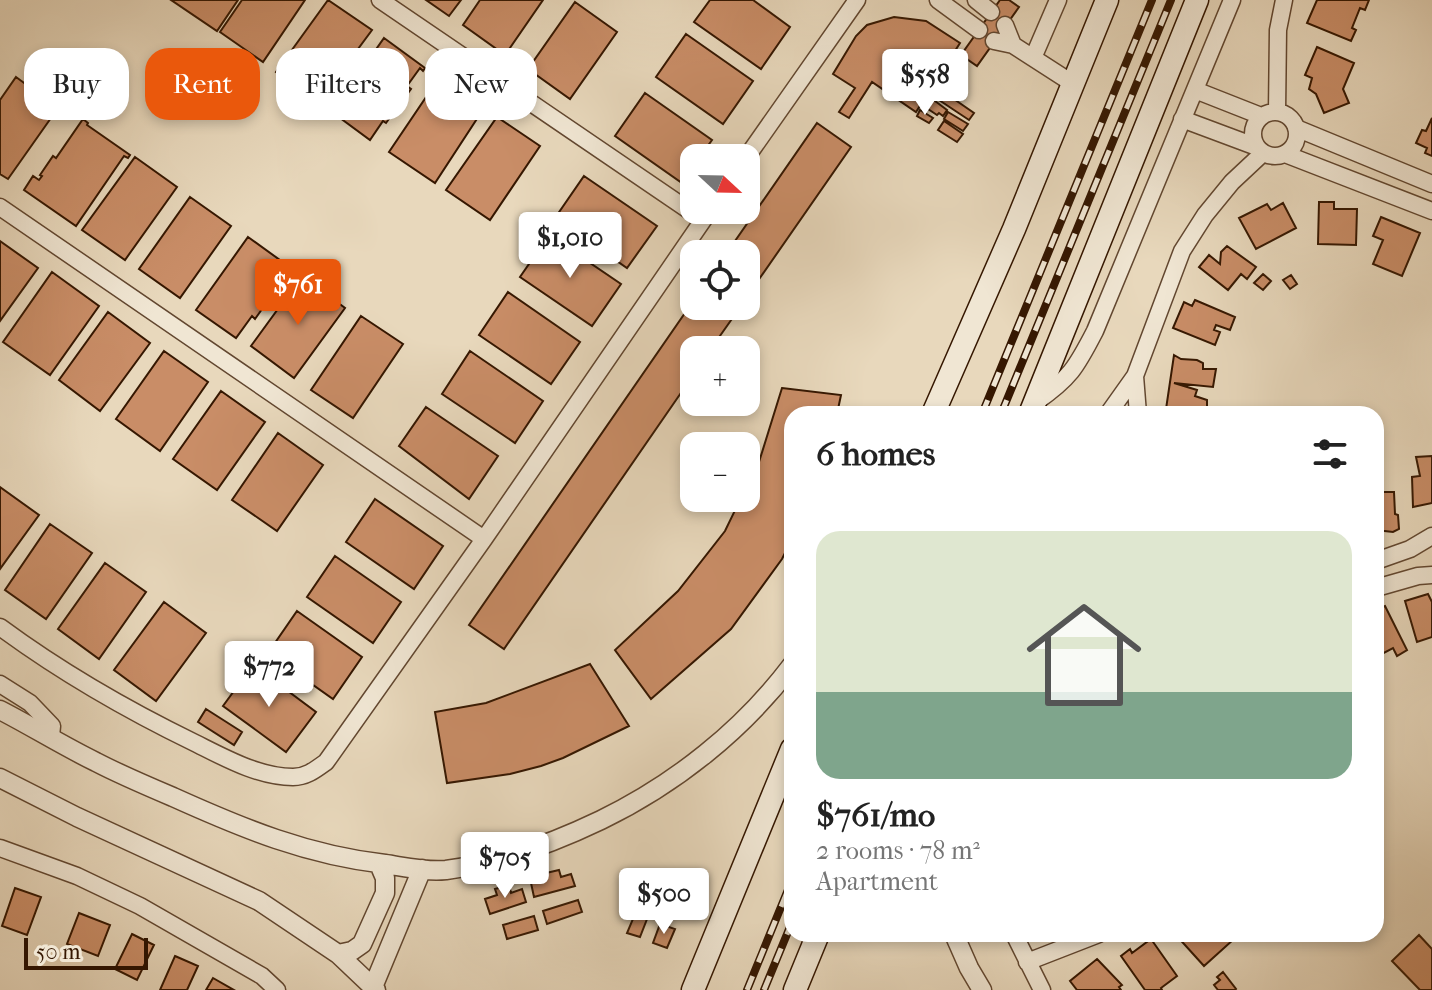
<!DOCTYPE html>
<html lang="en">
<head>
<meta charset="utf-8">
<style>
  :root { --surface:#fff; --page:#f2f2f2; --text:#222; --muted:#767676; --accent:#ea580c }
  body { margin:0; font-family:"IM FELL French Canon",serif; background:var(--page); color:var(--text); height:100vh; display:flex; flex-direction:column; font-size:30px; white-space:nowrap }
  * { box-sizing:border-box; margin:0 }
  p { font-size:26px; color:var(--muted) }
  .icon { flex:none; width:44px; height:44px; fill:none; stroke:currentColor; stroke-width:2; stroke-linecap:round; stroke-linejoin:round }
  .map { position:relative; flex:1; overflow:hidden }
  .drawer { position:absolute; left:784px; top:406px; width:600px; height:536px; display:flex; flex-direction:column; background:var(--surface); border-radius:24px; box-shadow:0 4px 12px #0003 }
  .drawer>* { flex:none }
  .banner { position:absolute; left:24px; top:48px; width:640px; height:72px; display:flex; gap:16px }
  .needle { width:52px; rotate:112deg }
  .controls { position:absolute; left:680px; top:144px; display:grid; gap:16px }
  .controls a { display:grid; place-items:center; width:80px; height:80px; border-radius:16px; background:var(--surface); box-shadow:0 4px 12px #0003; font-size:40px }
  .scale { position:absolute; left:24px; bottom:20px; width:124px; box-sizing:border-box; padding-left:8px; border:4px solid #351701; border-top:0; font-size:22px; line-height:28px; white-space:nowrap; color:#351701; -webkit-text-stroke:6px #f0e6d3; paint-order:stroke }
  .price { position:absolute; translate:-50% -68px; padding:0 18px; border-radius:8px; background:#fff; color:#222; font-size:26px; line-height:52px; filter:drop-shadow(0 2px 4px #0008) }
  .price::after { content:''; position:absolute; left:50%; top:48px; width:24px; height:18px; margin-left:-12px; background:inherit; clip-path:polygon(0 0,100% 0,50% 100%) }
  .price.on { background:var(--accent); color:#fff }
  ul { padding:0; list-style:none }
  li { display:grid; align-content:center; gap:16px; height:424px; padding:0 32px }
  li span { display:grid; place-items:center; height:248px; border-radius:24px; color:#555 }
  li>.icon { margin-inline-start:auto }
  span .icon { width:144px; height:144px; fill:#fffc; stroke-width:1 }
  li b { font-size:34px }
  h2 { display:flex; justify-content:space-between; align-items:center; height:96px; padding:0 32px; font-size:34px }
  .pill { padding:0 28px; border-radius:24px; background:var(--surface); box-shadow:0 4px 12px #0003; font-size:28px; line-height:72px }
  .pill.on { background:var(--accent); color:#fff }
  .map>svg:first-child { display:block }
</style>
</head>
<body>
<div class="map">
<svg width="1432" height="990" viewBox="0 0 1432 990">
  <rect width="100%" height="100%" fill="#e8d8bc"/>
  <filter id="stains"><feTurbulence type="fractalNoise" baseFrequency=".0025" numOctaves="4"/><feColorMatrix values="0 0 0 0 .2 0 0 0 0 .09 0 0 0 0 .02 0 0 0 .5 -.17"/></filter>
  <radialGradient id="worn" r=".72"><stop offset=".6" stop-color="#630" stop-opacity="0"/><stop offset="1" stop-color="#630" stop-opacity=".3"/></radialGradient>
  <!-- building -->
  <path fill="#c98d67" stroke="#351701" stroke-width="2" d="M171 0H238L217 31Z
    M242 0H305L263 62 220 32Z
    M328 0 372 30 318 103 276 72Z
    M426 0H461L449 16Z
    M480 0H543L505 55 463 25Z
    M710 0H753L790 27 761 69 694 22Z
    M1000 0H1009L1019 7 977 66 961 55Z
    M1317 0H1369L1365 10 1360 8 1352 28 1356 30 1351 41 1307 23Z
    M575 2 617 32 570 99 528 69Z
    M894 17 926 21 960 43 916 112 872 82 849 118 839 112 855 88 833 74 856 36 867 25Z
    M686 34 753 81 723 124 656 77Z
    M384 38 425 68 423 71 420 68 407 86 411 89 386 123 383 121 370 140 332 112Z
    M1317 47 1354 63 1343 89 1349 103 1324 113 1316 94 1309 89 1312 78 1305 75Z
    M16 77 58 108 8 179 0 174V100Z
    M439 78 484 108 435 183 389 152Z
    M938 88 974 113 969 120 933 96Z
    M645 93 712 140 699 158H694V165L682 183 615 136Z
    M931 98 947 110 943 116 939 113 937 115 928 109 929 107 926 105Z
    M920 110 933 118 929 123 917 116Z
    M948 112 968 124 963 131 944 119Z
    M497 117 540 146 490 220 446 190Z
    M1432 118V156L1425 153 1427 148 1416 143 1422 130 1426 131Z
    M83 119 88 123 87 125 130 155 128 158 124 156 76 226 24 190 33 176 39 180 42 176 40 175 53 156 56 158Z
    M944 121 963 134 957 142 938 130Z
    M817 123 851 147 746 298V254H726Z
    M135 157 177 187 125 260 82 230Z
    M584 176 657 226 627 268 555 218Z
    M190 197 231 226 180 298 139 269Z
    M1319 202H1334V209H1357L1356 245 1318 244Z
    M1283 203 1296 228 1256 249 1239 218 1267 204 1271 210Z
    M1381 217 1420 233 1402 276 1373 264 1383 240 1373 236Z
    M549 235 621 284 592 326 520 277Z
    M248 237 291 268 255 319 252 316 236 338 196 310Z
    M0 241 38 268 0 321Z
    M1227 246 1256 267 1247 279 1241 274 1228 290 1199 267 1209 255 1220 264 1221 252Z
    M52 272 99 306 50 375 3 342Z
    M1263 274 1271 281 1263 290 1254 283Z
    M1291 275 1297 284 1290 289 1283 280Z
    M302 276 345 308 294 378 251 346Z
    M508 292 580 342 551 384 479 335Z
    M694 300V306H741L710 350H694V374L504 649 469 625Z
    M1195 300 1235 317 1230 330 1216 325 1214 330 1220 332 1215 345 1173 328 1184 302 1192 306Z
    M108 312 150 343 100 411 59 380Z
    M361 316 403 344 353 418 311 390Z
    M164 351 208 382 160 451 116 419Z
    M470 351 543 401 515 443 442 394Z
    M1174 355 1181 359 1197 360 1203 363V369H1216L1213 387 1174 383 1197 390 1195 396 1207 400V411L1195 409 1190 414H1182L1166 409Z
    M782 388 841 395 837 414H792V539L782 559 731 629 651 699 615 650 678 591 725 531 741 498H746V489L759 462Z
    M221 391 265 422 217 490 173 459Z
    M426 407 498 456 469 499 399 446Z
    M278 433 323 465 277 531 232 500Z
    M1432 456V503L1413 507 1412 477 1420 476 1416 457Z
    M0 487 39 515 0 569Z
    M1383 492H1394L1395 514 1398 515 1399 529 1393 532 1376 530V498L1382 497Z
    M375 499 443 546 414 589 346 542Z
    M50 524 92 553 46 619 5 590Z
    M335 556 401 602 373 643 307 597Z
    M105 563 146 592 99 659 58 629Z
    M1428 594 1432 602V637L1417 642 1405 601Z
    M164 602 206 633 156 701 114 670Z
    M1385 606 1407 650 1397 656 1393 648 1376 657V610Z
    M297 611 362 657 333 699 268 653Z
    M590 664 629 726 563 758 541 766 510 774 447 783 435 712 486 703Z
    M253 665 316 712 286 752 223 706Z
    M206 709 242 732 234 745 198 722Z
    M559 870 561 877 571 874 575 886 534 897 531 883 547 879 546 873Z
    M509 885 511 893 522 889 526 902 490 914 485 899 497 895 495 889Z
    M15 888 41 897 27 935 2 926Z
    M578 900 582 912 547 924 543 911Z
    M79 913 110 925 98 956 67 944Z
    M635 914 647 919 640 937 627 933Z
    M534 916 538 930 507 939 503 925Z
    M660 924 675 929 667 948 653 943Z
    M132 934 154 945 137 980 115 969Z
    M1175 934H1229L1234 939 1204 966Z
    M1419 935 1432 949V990H1420L1392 961Z
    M1151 939 1177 976 1161 988 1162 990H1145L1121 956 1130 949 1132 953Z
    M175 956 198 966 187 990H160Z
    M1097 959 1122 985 1119 987 1121 990H1077L1070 981Z
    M1223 972 1236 989 1235 990H1218L1214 985 1220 980 1217 977Z
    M213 978 234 990H206Z"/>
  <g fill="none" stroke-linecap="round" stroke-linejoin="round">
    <!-- minor casing -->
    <g stroke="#624730" stroke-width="19">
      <path id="minor" d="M380 0 703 220
        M938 0 979 30
        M976 0 991 12
        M1005 25 1013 45
        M994 41 1013 45 1072 83
        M1033 58 1058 0
        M1195 90 1261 116
        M1253 134a22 22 0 1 1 44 0a22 22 0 1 1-44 0Z
        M1277 112 1278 30 1284 0
        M1182 119 1257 147
        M1296 128 1432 184
        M1285 154 1432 211
        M746 158 857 0
        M0 207 484 539
        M1135 376 1138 414
        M1036 402C1070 378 1076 368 1095 331L1232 0
        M1108 414 1135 376 1182 251 1205 215 1232 182 1263 153
        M1376 561 1410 549 1432 536
        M1376 588 1418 576 1432 575
        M0 627C61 672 127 710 195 743 225 758 259 777 293 777 306 777 315 770 326 762L484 539 710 210
        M0 684 30 703 52 726 51 736
        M0 848 77 876 140 906 262 976 277 990
        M1014 934 1042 990
        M1027 962 1099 934"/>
    </g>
    <!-- tertiary casing -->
    <g stroke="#624730" stroke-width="21">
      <path id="tertiary" d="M0 710C33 727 63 746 96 762 121 775 147 786 173 797 244 829 307 855 385 864 405 867 426 872 446 870 499 863 553 843 601 820 675 784 742 731 792 665
        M0 778 77 817 259 901 338 954 376 990
        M954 934 969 968 982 990
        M338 954 352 951 362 944 385 893V878L379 864
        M373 987 422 869"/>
    </g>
    <!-- secondary casing -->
    <g stroke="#351701" stroke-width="25">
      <path id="secondary" d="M933 414 1014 229 1107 0
        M1030 414 1197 0
        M693 990 792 749
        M795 990 818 934"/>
    </g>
    <!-- minor -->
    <use href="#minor" stroke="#f0e6d3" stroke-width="16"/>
    <!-- tertiary -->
    <use href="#tertiary" stroke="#f0e6d3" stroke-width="18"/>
    <!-- secondary -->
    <use href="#secondary" stroke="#f0e6d3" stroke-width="22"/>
    <!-- rail casing -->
    <g stroke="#351701" stroke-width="8">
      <path id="rail" d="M982 414 1152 0
        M1001 414 1171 0
        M747 990 792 880
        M764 990 792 922"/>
    </g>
    <!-- rail -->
    <use href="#rail" stroke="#f0e6d3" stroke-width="5" stroke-dasharray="15" stroke-linecap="butt"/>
  </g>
  <rect width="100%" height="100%" filter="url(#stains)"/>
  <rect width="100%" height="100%" fill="url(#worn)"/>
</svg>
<div class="controls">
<a><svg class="needle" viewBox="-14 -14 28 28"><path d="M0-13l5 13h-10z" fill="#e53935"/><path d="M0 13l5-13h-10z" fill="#767676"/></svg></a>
<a><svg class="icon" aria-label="locate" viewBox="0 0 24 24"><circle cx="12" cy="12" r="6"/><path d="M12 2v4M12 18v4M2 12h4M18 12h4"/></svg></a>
<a>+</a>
<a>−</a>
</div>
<div class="scale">50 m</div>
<b class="price" style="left:925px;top:117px">$558</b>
<b class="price" style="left:570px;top:280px">$1,010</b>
<b class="price on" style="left:298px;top:327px">$761</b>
<b class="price" style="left:269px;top:709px">$772</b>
<b class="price" style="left:505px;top:900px">$705</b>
<b class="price" style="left:664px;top:936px">$500</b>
<div class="banner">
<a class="pill">Buy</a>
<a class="pill on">Rent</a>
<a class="pill">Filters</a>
<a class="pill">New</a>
</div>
<section class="drawer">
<h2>6 homes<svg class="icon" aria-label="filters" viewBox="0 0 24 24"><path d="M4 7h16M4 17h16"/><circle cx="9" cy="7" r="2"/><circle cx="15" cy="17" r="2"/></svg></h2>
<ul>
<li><span style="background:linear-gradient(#dfe7d0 65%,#7fa58c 0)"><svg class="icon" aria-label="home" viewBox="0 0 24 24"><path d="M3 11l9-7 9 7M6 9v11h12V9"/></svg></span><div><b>$761/mo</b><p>2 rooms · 78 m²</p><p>Apartment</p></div></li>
</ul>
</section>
</div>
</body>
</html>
